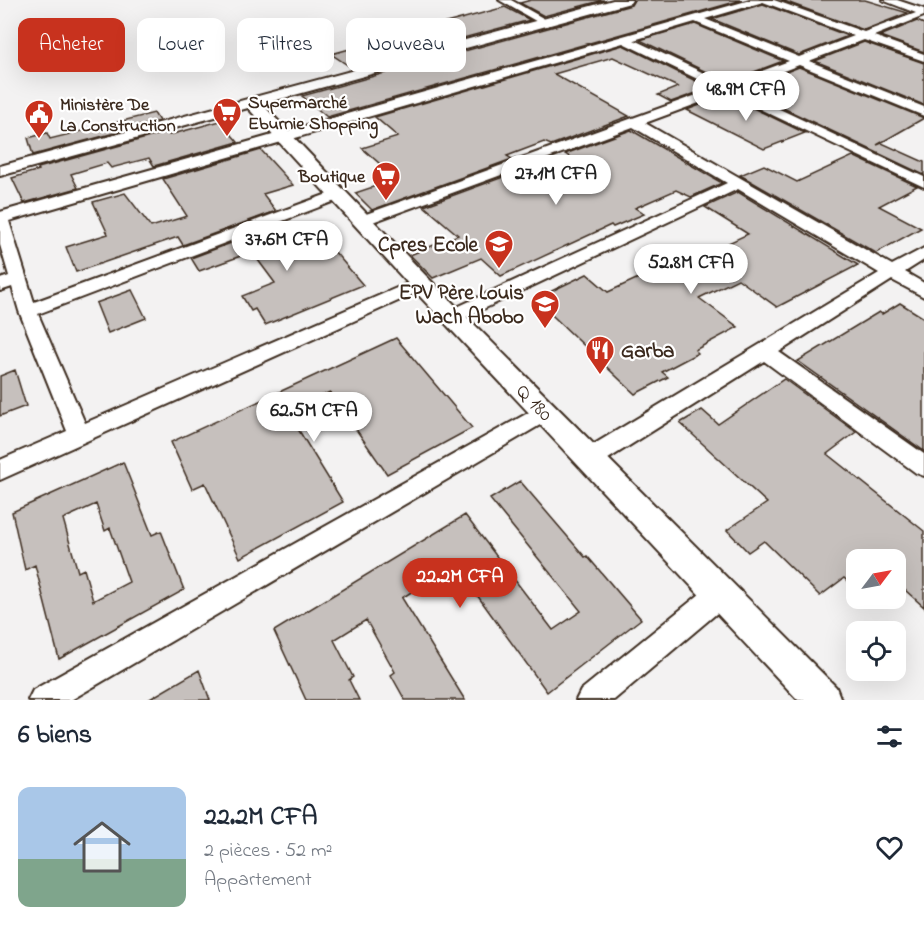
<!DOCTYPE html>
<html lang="fr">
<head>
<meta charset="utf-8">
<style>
  :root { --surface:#fff; --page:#f6f6f7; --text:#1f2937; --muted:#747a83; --line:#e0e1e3; --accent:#c8321e }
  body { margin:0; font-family:"Indie Flower",sans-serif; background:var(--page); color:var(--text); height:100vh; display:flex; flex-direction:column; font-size:22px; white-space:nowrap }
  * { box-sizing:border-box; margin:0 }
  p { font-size:20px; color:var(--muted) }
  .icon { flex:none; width:33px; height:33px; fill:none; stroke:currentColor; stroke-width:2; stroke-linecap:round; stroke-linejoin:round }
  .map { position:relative; height:700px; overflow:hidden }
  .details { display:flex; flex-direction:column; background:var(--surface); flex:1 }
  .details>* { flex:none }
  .guide { position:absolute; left:18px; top:18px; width:600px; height:54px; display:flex; gap:12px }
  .needle { width:39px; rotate:58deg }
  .buttons { position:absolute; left:846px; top:549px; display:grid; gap:12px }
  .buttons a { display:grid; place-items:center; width:60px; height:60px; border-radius:12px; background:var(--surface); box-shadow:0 6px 24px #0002; font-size:30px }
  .price { position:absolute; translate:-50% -51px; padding:0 14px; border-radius:21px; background:#fff; color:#222; font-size:20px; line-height:39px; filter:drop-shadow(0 2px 3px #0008) }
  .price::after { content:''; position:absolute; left:50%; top:36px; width:18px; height:14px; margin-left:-9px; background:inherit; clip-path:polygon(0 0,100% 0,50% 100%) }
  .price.on { background:var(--accent); color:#fff }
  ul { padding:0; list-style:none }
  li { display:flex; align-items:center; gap:18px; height:150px; padding:0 18px }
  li+li { border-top:2px solid var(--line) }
  li span { display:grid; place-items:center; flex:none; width:168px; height:120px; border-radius:12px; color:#555 }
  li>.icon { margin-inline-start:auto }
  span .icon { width:72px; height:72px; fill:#fffc; stroke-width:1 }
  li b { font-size:26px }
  h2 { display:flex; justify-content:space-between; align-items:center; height:72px; padding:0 18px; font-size:26px }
  .pill { padding:0 21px; border-radius:12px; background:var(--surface); box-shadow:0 6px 24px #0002; font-size:21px; line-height:54px }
  .pill.on { background:var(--accent); color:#fff }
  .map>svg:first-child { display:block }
</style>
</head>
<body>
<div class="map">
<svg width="924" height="700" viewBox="0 0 924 700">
  <rect width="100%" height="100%" fill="#f3f2f2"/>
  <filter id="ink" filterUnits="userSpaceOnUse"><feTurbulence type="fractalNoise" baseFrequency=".0167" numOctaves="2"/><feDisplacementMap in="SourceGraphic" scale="12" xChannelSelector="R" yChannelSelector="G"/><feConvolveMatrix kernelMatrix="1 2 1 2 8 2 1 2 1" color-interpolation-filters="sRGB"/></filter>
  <g filter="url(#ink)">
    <!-- building -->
    <path fill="#c6c0bd" stroke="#3b2a1e" stroke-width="1.5" fill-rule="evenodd" d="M531 0H604L544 16 520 3Z
      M634 0H742L327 117 302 96 631 5Z
      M781 0H865L908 13 864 30Z
      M763 4 848 36 799 55 712 19Z
      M505 7 530 20 352 68 331 54Z
      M917 21 924 24V52L880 36Z
      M695 24 783 61 727 82 640 40Z
      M864 42 924 63V105L815 61Z
      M623 45 710 88 671 102 658 95 678 87 613 57 554 74 629 116 551 145 544 142 507 156 512 159 372 210 355 193 397 179 362 148 398 137 375 117Z
      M799 67 924 118 877 145 882 143 924 162V175L743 89Z
      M726 95 805 133 764 149 687 110Z
      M154 113 159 121 33 155 28 138 47 133 50 139Z
      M220 121 238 142 154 166 149 158 111 168 107 163 71 174 78 188 24 203 12 178 39 170 38 168 168 132 169 135Z
      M631 130 722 183 691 197 676 190 635 208 644 214 613 227 611 225 501 276 481 258 433 278 410 255 458 235 424 206 525 169 560 193 598 177 596 176 598 175 565 154Z
      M261 150 293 185 263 194 276 211 183 245 178 237 76 272 66 247 108 234 93 202 125 193 151 227 187 216 163 179Z
      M853 156 917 186 879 206 921 228 876 253 740 175 764 165 797 182Z
      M738 192 858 265 777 307 738 279 699 298 738 327 695 350 698 353 662 372 668 377 635 394 535 299 587 274 608 292 658 269 664 273 748 234 705 207Z
      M285 223 309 252 328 244 363 285 265 325 255 309 251 311 242 296 275 283 252 252 199 271 191 258Z
      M132 290 146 318 108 333 96 303Z
      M900 303 924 318V451L798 361 879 312 882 314Z
      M396 338 472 428 387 474 330 392 295 408 298 412 290 416 343 502 240 558 205 483 192 489 171 442Z
      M15 370 26 406 0 416V376Z
      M784 379 856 432 827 454 924 531V607L896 582V560H856V589L844 578 820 596 764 541 748 552 727 530 767 503 680 423 702 410 718 424Z
      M123 462 152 535 161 531 184 590 59 659 35 565 25 570 12 512ZM96 504 105 531 110 528 129 582 93 601 84 569 78 572 63 519Z
      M520 481 585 557 587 556 641 619 547 692 477 595 475 596 453 565 402 598 465 700H405L391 675 395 672 366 620 334 640 353 677 349 680 359 700H306L274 631 465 515 553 630 581 611 490 499Z
      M199 670 210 700H148Z"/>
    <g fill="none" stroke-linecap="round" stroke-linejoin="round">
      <!-- minor casing -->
      <g stroke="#3b2a1e" stroke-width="4">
        <path id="minor" d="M499 0H511L550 22 541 24Z
          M750 0H774L864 32 916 13 882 0H897L924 9V16L874 36 924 54V61L864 40 809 61 924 107V116L799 65 737 89 924 177V187L726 93 645 123 892 265 924 248V260L905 272 924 283V297L892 280 779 352 924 454V476L916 473 764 361 597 466 589 468 581 466 578 459 581 452 879 273 738 189 460 320 453 322 446 320 444 316 446 312 727 183 633 127 367 224H355L353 221 355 218 716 88 623 43 9 221 34 302 333 192H343L346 195 343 198 38 314 85 423 415 280H427L430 284 427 288 0 480V460L67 431 19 311 12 287 0 291V279L9 276 0 245V212ZM763 2 854 36 799 57 705 19ZM695 22 789 61 727 84 634 40Z
          M544 404 552 406 555 412 552 418 71 700H28L33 690Z
          M720 581 729 585 733 594 729 603 614 700H576L581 690 711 585Z"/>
      </g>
      <!-- tertiary casing -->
      <g stroke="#3b2a1e" stroke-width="4">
        <path id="tertiary" d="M613 0H632L630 3 262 104 429 279 836 687 841 700H798L413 289 248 108 0 176V166Z"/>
      </g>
      <!-- minor -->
      <use href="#minor" fill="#fff" fill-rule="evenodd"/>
      <!-- tertiary -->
      <use href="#tertiary" fill="#fff" fill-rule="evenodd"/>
    </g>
  </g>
  <!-- icons -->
  <defs>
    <g id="supermarket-pin" transform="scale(1.5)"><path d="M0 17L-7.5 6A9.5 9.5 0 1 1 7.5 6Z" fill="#c8321e" stroke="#fff"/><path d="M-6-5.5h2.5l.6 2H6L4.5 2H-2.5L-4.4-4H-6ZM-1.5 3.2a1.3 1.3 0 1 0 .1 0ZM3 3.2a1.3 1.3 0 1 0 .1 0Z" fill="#fff"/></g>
    <g id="civic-pin" transform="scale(1.5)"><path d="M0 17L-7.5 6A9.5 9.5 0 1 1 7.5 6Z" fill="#c8321e" stroke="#fff"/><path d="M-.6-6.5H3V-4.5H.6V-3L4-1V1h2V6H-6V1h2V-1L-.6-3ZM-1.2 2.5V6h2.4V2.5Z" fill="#fff"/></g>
    <g id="school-pin" transform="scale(1.5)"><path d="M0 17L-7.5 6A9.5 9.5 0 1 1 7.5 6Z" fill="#c8321e" stroke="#fff"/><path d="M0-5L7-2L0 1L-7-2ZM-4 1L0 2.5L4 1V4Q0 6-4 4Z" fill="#fff"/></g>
    <g id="restaurant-pin" transform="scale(1.5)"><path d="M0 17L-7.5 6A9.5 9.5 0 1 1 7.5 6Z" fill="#c8321e" stroke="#fff"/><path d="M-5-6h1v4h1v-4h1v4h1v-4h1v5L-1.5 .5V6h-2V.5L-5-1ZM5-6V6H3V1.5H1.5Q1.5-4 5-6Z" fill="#fff"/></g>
  </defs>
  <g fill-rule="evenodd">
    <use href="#supermarket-pin" x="227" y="112"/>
    <use href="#civic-pin" x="39" y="114"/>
    <use href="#supermarket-pin" x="386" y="176"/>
    <use href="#school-pin" x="499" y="244"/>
    <use href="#school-pin" x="545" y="304"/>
    <use href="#restaurant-pin" x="600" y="350"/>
  </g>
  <g text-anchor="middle" stroke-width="4.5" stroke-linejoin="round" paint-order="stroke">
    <!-- far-poi labels -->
    <g font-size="18" font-weight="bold" fill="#3b2a1e" stroke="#fff" text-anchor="start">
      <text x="248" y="108">Supermarché<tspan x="248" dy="21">Eburnie Shopping</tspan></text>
      <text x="60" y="110">Ministère De<tspan x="60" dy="21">La Construction</tspan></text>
      <text x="365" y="182" text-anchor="end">Boutique</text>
    </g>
    <!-- poi labels -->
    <g font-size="21" font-weight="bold" fill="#3b2a1e" stroke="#fff" text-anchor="end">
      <text x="478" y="251">Cpres Ecole</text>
      <text x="524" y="299">EPV Père Louis<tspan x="524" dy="24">Wach Abobo</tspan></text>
      <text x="621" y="357" text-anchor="start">Garba</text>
    </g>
    <!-- street labels -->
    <g font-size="21" fill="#3b2a1e" stroke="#fff">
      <text transform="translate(535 402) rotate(46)" y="7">Q 180</text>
    </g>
  </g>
</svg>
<div class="buttons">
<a><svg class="needle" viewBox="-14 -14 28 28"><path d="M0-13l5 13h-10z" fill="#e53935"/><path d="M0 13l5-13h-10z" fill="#747a83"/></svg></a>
<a><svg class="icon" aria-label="locate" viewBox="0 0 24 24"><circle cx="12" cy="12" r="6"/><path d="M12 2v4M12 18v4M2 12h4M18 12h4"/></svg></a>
</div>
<b class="price" style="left:746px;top:122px">48.9M CFA</b>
<b class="price" style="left:556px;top:206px">27.1M CFA</b>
<b class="price" style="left:287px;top:272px">37.6M CFA</b>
<b class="price" style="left:691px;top:295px">52.8M CFA</b>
<b class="price" style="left:314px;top:443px">62.5M CFA</b>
<b class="price on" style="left:460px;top:609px">22.2M CFA</b>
<div class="guide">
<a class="pill on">Acheter</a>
<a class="pill">Louer</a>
<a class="pill">Filtres</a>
<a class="pill">Nouveau</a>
</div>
</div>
<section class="details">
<h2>6 biens<svg class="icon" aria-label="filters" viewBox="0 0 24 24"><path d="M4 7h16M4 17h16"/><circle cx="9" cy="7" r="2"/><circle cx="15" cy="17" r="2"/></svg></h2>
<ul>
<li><span style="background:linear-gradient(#a9c7e8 60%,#7fa58c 0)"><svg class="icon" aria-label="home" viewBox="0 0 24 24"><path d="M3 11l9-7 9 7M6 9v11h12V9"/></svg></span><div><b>22.2M CFA</b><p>2 pièces · 52 m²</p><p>Appartement</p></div><svg class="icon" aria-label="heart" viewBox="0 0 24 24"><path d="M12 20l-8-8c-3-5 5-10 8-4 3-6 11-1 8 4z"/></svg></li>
</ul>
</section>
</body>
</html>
